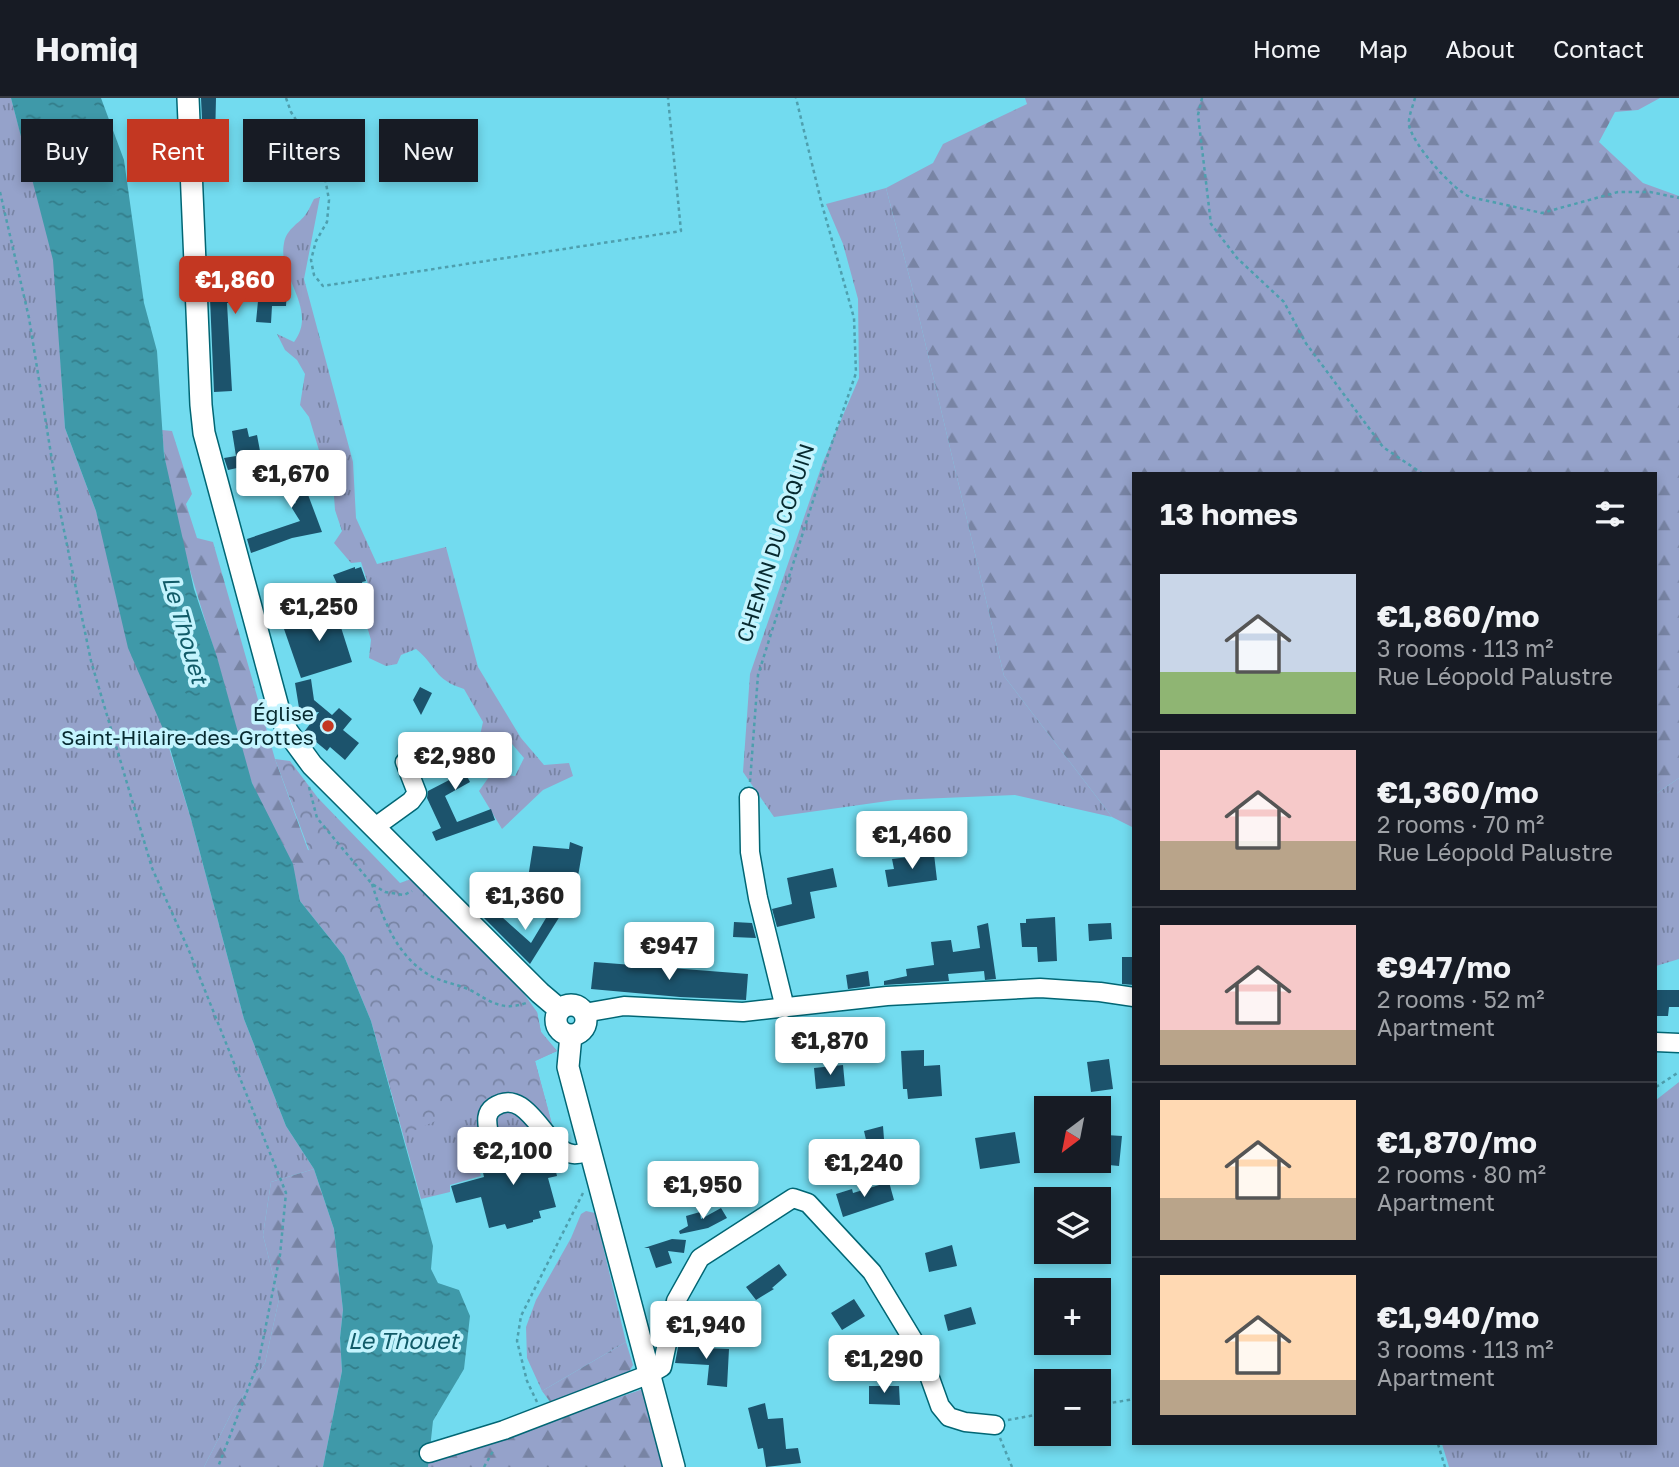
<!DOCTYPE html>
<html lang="en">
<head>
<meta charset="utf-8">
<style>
  :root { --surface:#171b24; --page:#20242c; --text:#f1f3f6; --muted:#9ea1a6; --line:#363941; --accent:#c33722 }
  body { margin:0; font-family:"Golos Text",sans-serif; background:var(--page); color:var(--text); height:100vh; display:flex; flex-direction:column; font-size:26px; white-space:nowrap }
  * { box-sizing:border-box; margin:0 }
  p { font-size:23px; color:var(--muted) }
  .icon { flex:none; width:38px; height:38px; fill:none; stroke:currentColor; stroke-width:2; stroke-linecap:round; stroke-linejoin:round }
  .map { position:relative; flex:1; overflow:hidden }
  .panel { position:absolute; left:1132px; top:374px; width:525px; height:973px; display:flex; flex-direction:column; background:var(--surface); border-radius:0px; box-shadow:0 4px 10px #0003 }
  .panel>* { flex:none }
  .hud { position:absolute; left:21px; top:21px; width:665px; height:63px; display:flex; gap:14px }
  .needle { width:46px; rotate:212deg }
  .buttons { position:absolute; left:1034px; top:998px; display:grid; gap:14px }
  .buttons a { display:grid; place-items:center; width:77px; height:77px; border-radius:0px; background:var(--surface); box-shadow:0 4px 10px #0003; font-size:35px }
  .price { position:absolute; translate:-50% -60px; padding:0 16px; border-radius:7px; background:#fff; color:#222; font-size:23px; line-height:46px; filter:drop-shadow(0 2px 4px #0008) }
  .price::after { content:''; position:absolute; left:50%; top:42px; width:21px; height:16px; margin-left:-10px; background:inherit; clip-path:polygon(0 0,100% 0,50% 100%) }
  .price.active { background:var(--accent); color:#fff }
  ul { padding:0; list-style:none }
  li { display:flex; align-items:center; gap:21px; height:175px; padding:0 28px }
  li+li { border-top:2px solid var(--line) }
  li span { display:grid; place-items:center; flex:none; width:196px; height:140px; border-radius:0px; color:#555 }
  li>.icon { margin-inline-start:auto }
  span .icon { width:84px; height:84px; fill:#fffc; stroke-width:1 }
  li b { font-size:30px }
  h2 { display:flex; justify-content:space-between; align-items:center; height:84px; padding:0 28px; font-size:30px }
  .tag { padding:0 24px; border-radius:0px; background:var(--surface); box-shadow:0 4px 10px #0003; font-size:24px; line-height:63px }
  .tag.active { background:var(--accent); color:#fff }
  header { display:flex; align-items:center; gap:42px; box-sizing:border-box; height:98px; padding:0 35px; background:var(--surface); border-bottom:2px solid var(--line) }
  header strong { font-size:33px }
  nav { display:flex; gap:38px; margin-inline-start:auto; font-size:24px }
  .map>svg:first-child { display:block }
</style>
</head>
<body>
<header>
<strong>Homiq</strong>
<nav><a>Home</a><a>Map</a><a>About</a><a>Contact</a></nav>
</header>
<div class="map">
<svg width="1679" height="1369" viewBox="0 0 1679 1369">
  <defs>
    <pattern id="grass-tufts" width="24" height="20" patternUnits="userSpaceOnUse" patternTransform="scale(1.75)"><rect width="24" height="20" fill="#95a2ca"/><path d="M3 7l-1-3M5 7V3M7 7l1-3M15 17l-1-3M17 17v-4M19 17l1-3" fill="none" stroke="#7884a4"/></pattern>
    <pattern id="forest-firs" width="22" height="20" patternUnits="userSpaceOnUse" patternTransform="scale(1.75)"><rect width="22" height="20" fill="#95a2ca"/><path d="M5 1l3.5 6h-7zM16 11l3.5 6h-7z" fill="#7884a4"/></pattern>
    <pattern id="park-crowns" width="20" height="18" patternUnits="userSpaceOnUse" patternTransform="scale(1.75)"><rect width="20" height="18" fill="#95a2ca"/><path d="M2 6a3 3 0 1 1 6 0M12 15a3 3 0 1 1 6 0" fill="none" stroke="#7884a4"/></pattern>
    <pattern id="water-ripples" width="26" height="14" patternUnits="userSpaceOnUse" patternTransform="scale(1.75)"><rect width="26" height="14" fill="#3f99a9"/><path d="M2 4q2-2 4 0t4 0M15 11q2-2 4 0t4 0" fill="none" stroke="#337d8a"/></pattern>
  </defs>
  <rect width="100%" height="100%" fill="#72dbef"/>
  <!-- grass -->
  <path fill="url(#grass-tufts)" d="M0 0H11L54 162 65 330 96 413 191 721 244 921 286 1028 314 1071 271 1084 263 1137 279 1201 265 1265 233 1312 204 1369H0Z
    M886 90 911 185 1004 578 1112 719 1015 697 895 702 774 719 743 674 750 576 823 364 859 280 858 201 843 146 826 106Z
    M320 99 304 181 353 364 356 420 377 466 446 449 478 569 521 640 544 667 569 665 573 678 543 692 502 731 479 693 491 676 515 678 524 660 507 640 479 642 483 624 464 591C433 581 438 569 416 551L401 557 397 566 386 568 369 560 371 542 358 498 369 489 361 464 351 465 334 445 342 433 335 412 331 358 321 359 309 319 300 307 305 276 297 262 285 252 277 236 294 244C319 211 277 178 284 145 287 130 299 126 306 116 309 112 311 106 314 101Z
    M1679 680V861L1656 868V696Z
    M537 914 541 934 557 953 535 963 553 1030 503 999 477 1065 481 1078 450 1087V1094L421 1101 377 943Z
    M1679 984V1369H1449L1442 1346H1656V1002Z
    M514 1009 544 1038 496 1044 493 1018Z
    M586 1113 595 1115 626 1244 542 1293 527 1260 526 1229 536 1202 571 1140 581 1116Z"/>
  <!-- forest -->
  <path fill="url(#forest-firs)" d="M1025 0H1660L1638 12 1615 14 1599 44 1643 85 1679 98V680L1656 696V376H1134V730L1112 719 1004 578 911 185 886 90 933 65 943 46 1027 6Z
    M162 332 172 333 192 396 186 406 197 440 213 444 275 661 308 752 335 756 297 787C290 749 266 721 252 685 237 645 229 602 217 561 195 488 167 407 162 332Z
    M314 1071 334 1131 343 1212 340 1240 342 1273 323 1369H204L233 1312 265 1265 279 1201 263 1137 271 1084Z
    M626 1244 633 1267 629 1274 551 1305 542 1293Z
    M643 1291 665 1369H428V1365Z"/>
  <!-- park -->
  <path fill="url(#park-crowns)" d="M275 661 290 663 318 700 400 785 411 781 522 893 537 914 541 934 557 953 535 963 553 1030H546L517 999 503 993 404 1037 371 923 344 858 300 803 293 766 315 768Z"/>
  <!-- water -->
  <path fill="url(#water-ripples)" d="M11 0H101L124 62 144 205 157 253 164 357 194 491 217 559 252 685 293 766 300 803 344 858 371 923 433 1148 431 1171 438 1185 459 1192 470 1218 464 1271 433 1323 428 1369H323L342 1273 340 1240 343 1212 334 1131 314 1071 286 1028 244 921 191 721 167 640 128 550 96 413 65 330 53 162Z"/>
  <!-- building -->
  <path fill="#1c536c" d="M201 0H216L215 43H203Z
    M259 173V198V194L287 192 286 208H272L271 225 256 224 258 203 227 205 232 293 214 294 209 177Z
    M247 330 249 339 257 337 260 353 243 356 246 368 228 372 224 360 236 358 232 333Z
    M292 354 322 434 292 440 251 455 247 441 300 423 290 407 296 405 283 371 280 372 275 360Z
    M355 469V471L361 469 366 483 362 484 363 488 341 495 333 477Z
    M331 498 352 564 301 580 284 531 326 518 320 502Z
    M311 581 314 602 332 617 339 610 352 621 343 632 359 645 345 662 330 649 327 653 304 634 319 614 300 616 295 585Z
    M420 589 432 595 421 617 413 602Z
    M467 635 477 653 459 663 470 684 445 698 457 724 491 711 495 722 436 743 432 734 441 730 427 700 428 693 455 679 439 650Z
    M570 744 583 749 577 784 528 780 533 748 569 751Z
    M934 756 937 782 888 789 885 772 894 771 892 761Z
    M833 770 837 789 810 794 815 820 777 829 772 811 792 806 787 780Z
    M555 805 565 810 530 866 484 820 493 811 531 845Z
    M1055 819 1057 863 1038 864 1037 849H1022L1020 825H1026V821Z
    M734 824 752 825 756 840 733 839Z
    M988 825 996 881 985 882 984 873 948 876 949 883 884 887V883L907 878 906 871 934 867 931 844 951 842 953 854 980 850 977 828Z
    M1111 825 1112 841 1089 843 1088 826Z
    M1122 859H1133L1134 887 1122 886Z
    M594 864 748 876 746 902 680 899 591 891Z
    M868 873 870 888 848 891 846 877Z
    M1656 892H1679V909H1669L1668 918H1656Z
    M924 952V968L940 967 942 998 908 1001 907 991H903L901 953Z
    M1109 961 1113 991 1091 994 1087 964Z
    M843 967 845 988 816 991 814 970Z
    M883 1028 884 1041 867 1046 864 1033Z
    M1015 1034 1020 1065 980 1071 975 1040Z
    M1106 1037 1122 1038 1119 1068 1099 1066V1054H1105Z
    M541 1047 552 1057 557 1078 548 1080 556 1109 539 1113 541 1120 533 1122V1124L507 1131 505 1126 489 1130 481 1099 456 1105 451 1088 484 1079 482 1070 494 1059Z
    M734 1081 739 1099 726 1103 721 1085Z
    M889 1084 894 1102 843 1119 836 1096 852 1091 853 1095Z
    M721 1110 727 1120 708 1130 680 1136 679 1133 688 1128 686 1118 700 1114 701 1121Z
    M672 1141 686 1142 684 1155 668 1153 672 1165 656 1170 649 1150H644Z
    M952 1147 957 1168 929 1174 925 1155Z
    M779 1166 787 1177 772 1190 774 1191 756 1202 746 1189Z
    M854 1201 865 1218 842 1232 831 1215Z
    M971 1209 976 1226 948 1233 944 1217Z
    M679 1244 697 1246 702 1250 729 1251 727 1289 707 1287 709 1267 675 1265Z
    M869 1288H899L900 1307 869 1306Z
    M765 1305 768 1321 783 1320 786 1351 798 1350 801 1365 766 1369 763 1350 758 1351 748 1310Z"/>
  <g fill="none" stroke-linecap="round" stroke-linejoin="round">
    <!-- minor casing -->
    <g stroke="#016674" stroke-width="21">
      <path id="minor" d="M749 699 750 754 758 800 785 910
        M375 729 411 703 417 695 405 664 424 645
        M584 915 624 908 743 914 887 898 1040 890 1100 894 1134 899
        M1656 944 1679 945
        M475 1061C480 1057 487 1052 489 1045 491 1033 481 1018 494 1009 528 986 546 1054 573 1056 578 1057 585 1054 590 1053
        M429 1355 504 1332 650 1276 662 1269 676 1203 700 1160 793 1100 808 1105 872 1174 921 1255 940 1308 949 1319 965 1324 995 1327"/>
    </g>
    <!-- major casing -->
    <g stroke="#016674" stroke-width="24">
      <path id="major" d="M188 0 201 307 204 335 279 613 287 633 312 667 540 895 560 912
        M556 922a15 15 0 1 1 30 0a15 15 0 1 1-30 0Z
        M571 937 568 969 674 1369"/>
    </g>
    <!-- path -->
    <path stroke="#4e9fae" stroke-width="2.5" stroke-dasharray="3.5 3.5" stroke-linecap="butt" d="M286 0 291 14 322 63 329 102 327 124 316 143 311 162 314 177 323 188 681 133 668 0
      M1202 0 1198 17 1211 126 1237 160 1284 204 1305 244 1383 349 1423 376
      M1415 0C1413 8 1408 19 1409 27 1413 47 1452 91 1470 99L1542 115 1618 94H1650L1679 100
      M0 94 29 220 61 418 91 563 152 770 190 855 286 1095 280 1157 259 1262 218 1369
      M750 684 758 577 824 368 856 275 854 220 821 103 796 0
      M309 689 317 720 372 786 385 794 404 797 412 793
      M372 786C383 821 396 857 429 877 441 884 457 886 470 892 489 902 501 914 526 905
      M1656 989 1679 974
      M537 1304 527 1283 517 1243 521 1218 583 1095
      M1099 1307 1134 1301
      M1008 1322 1046 1315
      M1000 1340 1012 1369
      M1438 1346 1445 1369
      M484 1369 493 1353"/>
    <!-- minor -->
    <use href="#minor" stroke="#fff" stroke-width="18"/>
    <!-- major -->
    <use href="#major" stroke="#fff" stroke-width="21"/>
  </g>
  <!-- markers -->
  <circle fill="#c33722" stroke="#c4f4fe" stroke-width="2.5" cx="328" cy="628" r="7"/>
  <g text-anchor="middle" stroke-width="7" stroke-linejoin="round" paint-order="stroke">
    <!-- street labels -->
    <g font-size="21" fill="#072a30" stroke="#c4f4fe">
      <text transform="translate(776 445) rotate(-72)" y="7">CHEMIN DU COQUIN</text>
    </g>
    <!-- poi labels -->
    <g font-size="21" fill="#072a30" stroke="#c4f4fe" text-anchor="end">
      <text x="314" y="623">Église<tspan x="314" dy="24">Saint-Hilaire-des-Grottes</tspan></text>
    </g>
    <!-- water labels -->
    <g font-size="23" font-style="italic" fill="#115b68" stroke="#c4f4fe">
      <text transform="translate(185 532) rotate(74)" y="8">Le Thouet</text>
      <text x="403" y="1251">Le Thouet</text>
    </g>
  </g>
</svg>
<div class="buttons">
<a><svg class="needle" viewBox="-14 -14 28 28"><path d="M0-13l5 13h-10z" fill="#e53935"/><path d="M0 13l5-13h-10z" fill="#9ea1a6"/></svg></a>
<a><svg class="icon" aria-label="layers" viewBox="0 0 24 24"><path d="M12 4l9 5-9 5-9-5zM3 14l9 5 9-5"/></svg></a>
<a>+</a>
<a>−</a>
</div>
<b class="price active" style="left:235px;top:218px">€1,860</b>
<b class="price" style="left:291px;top:412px">€1,670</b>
<b class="price" style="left:319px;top:545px">€1,250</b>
<b class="price" style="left:455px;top:694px">€2,980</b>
<b class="price" style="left:912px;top:773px">€1,460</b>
<b class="price" style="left:525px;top:834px">€1,360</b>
<b class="price" style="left:669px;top:884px">€947</b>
<b class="price" style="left:830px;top:979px">€1,870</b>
<b class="price" style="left:513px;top:1089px">€2,100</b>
<b class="price" style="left:864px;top:1101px">€1,240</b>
<b class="price" style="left:703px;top:1123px">€1,950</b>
<b class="price" style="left:706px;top:1263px">€1,940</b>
<b class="price" style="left:884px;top:1297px">€1,290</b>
<div class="hud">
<a class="tag">Buy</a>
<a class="tag active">Rent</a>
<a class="tag">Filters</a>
<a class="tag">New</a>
</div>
<section class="panel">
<h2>13 homes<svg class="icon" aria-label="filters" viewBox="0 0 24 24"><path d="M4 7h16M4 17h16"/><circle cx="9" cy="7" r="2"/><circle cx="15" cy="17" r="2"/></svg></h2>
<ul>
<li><span style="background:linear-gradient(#c9d6e8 70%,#8fb573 0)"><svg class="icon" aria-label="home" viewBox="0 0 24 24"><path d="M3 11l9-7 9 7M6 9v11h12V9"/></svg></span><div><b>€1,860/mo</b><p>3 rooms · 113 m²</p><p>Rue Léopold Palustre</p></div></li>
<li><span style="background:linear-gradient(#f6c9c9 65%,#b9a48a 0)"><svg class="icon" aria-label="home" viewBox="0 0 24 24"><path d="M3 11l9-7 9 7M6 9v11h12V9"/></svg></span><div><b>€1,360/mo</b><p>2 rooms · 70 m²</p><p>Rue Léopold Palustre</p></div></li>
<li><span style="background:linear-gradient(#f6c9c9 75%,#b9a48a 0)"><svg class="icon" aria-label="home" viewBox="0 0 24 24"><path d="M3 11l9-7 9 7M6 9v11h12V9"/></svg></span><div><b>€947/mo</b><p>2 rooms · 52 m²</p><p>Apartment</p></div></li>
<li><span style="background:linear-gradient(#ffd9b3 70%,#b9a48a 0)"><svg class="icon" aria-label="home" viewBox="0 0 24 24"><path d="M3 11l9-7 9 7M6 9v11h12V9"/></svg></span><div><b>€1,870/mo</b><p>2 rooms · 80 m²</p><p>Apartment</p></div></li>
<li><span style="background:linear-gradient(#ffd9b3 75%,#b9a48a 0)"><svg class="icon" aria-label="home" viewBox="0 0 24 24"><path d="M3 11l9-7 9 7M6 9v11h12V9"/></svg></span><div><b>€1,940/mo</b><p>3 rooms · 113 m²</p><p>Apartment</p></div></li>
</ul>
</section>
</div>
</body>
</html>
